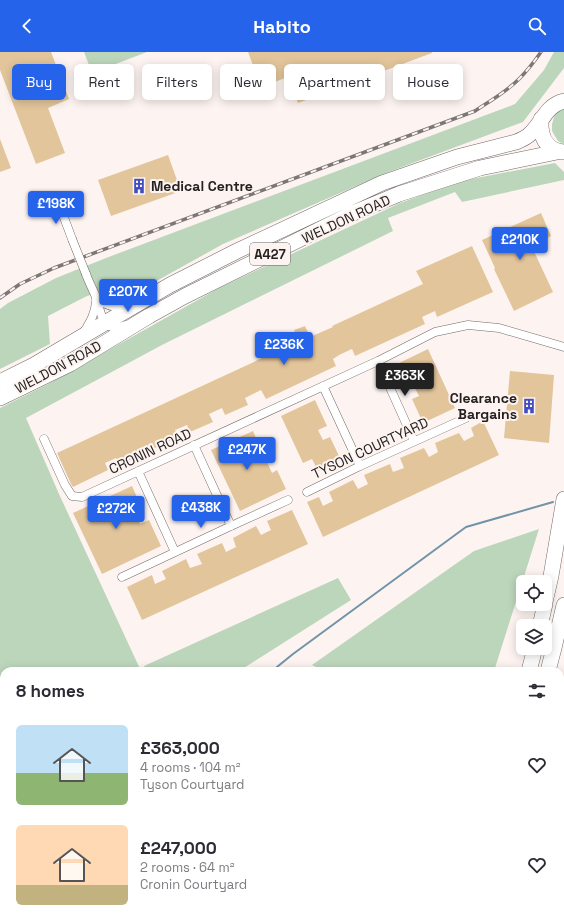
<!DOCTYPE html>
<html lang="en">
<head>
<meta charset="utf-8">
<style>
  :root { --surface:#fff; --page:#f2f2f3; --text:#2b2b33; --muted:#7c7c81; --accent:#2563eb }
  body { margin:0; font-family:"Space Grotesk",sans-serif; background:var(--page); color:var(--text); height:100vh; display:flex; flex-direction:column; font-size:15px; white-space:nowrap }
  * { box-sizing:border-box; margin:0 }
  p { font-size:13px; color:var(--muted) }
  .icon { flex:none; width:22px; height:22px; fill:none; stroke:currentColor; stroke-width:2; stroke-linecap:round; stroke-linejoin:round }
  .map { position:relative; flex:1; overflow:hidden }
  .drawer { position:absolute; left:0px; top:615px; width:564px; height:256px; display:flex; flex-direction:column; background:var(--surface); border-radius:12px 12px 0 0; box-shadow:0 2px 10px #0003 }
  .drawer>* { flex:none }
  .hud { position:absolute; left:12px; top:12px; width:540px; height:36px; display:flex; gap:8px }
  .tools { position:absolute; left:516px; top:523px; display:grid; gap:8px }
  .tools a { display:grid; place-items:center; width:36px; height:36px; border-radius:6px; background:var(--surface); box-shadow:0 2px 10px #0003; font-size:20px }
  .price { position:absolute; translate:-50% -34px; padding:0 9px; border-radius:4px; background:var(--accent); color:#fff; font-size:13px; line-height:26px; filter:drop-shadow(0 1px 2px #0008) }
  .price::after { content:''; position:absolute; left:50%; top:24px; width:12px; height:9px; margin-left:-6px; background:inherit; clip-path:polygon(0 0,100% 0,50% 100%) }
  .price.active { background:#222; color:#fff }
  ul { padding:0; list-style:none }
  li { display:flex; align-items:center; gap:12px; height:100px; padding:0 16px }
  li span { display:grid; place-items:center; flex:none; width:112px; height:80px; border-radius:6px; color:#555 }
  li>.icon { margin-inline-start:auto }
  span .icon { width:48px; height:48px; fill:#fffc; stroke-width:1 }
  li b { font-size:17px }
  h2 { display:flex; justify-content:space-between; align-items:center; height:48px; padding:0 16px; font-size:17px }
  .pill { padding:0 14px; border-radius:6px; background:var(--surface); box-shadow:0 2px 10px #0003; font-size:14px; line-height:36px }
  .pill.active { background:var(--accent); color:#fff }
  header { display:flex; justify-content:space-between; align-items:center; height:52px; padding:0 16px; background:var(--accent); color:#fff; font-size:18px; font-weight:800 }
  .map>svg:first-child { display:block }
</style>
</head>
<body>
<header><svg class="icon" aria-label="back" viewBox="0 0 24 24"><path d="M15 5l-7 7 7 7"/></svg>Habito<svg class="icon" aria-label="search" viewBox="0 0 24 24"><circle cx="10" cy="10" r="6"/><path d="M15 15l6 6"/></svg></header>
<div class="map">
<svg width="564" height="871" viewBox="0 0 564 871">
  <rect width="100%" height="100%" fill="#fdf4f1"/>
  <!-- green -->
  <path fill="#bcd6bb" d="M84 0H147L92 21Z
    M554 0H564V16L523 70 386 121 223 192 117 251 103 238 85 245 48 264 50 292 0 317V257L8 251 56 226 106 206 515 52 544 18Z
    M564 55V92L558 89 552 79V72L555 62Z
    M555 111 564 120V128L462 150 455 140 388 166 393 179 162 293 26 366 59 442 141 619H4V756L0 757V356L48 332 219 236 400 151 461 129Z
    M539 477 495 616 486 619H324L312 613 474 499Z
    M338 526 351 548 239 619H147L144 614Z"/>
  <g fill="none" stroke-linecap="round" stroke-linejoin="round">
    <!-- stream -->
    <path stroke="#7293a7" stroke-width="2" d="M272 619 293 602 466 475 553 450
      M0 729 4 726"/>
  </g>
  <!-- building -->
  <path fill="#e2c59b" d="M0 0H51L69 47 48 56 65 101 36 112 0 18Z
    M248 0H432V1L298 51 288 25 261 35Z
    M0 87 11 116 0 120Z
    M168 103 181 139 111 164 98 128Z
    M73 142 76 151 66 154 62 146Z
    M541 161 551 184 531 193 553 240 514 259 494 217 495 216 482 188Z
    M472 194 493 240 437 265 435 259 422 265 425 272 355 304 352 297 339 303 333 307 336 314 266 347 261 338 245 346 248 353 225 363 222 356 209 362 213 370 190 380 187 373 175 378 178 385 119 413 116 406 105 411 108 418 73 435 71 432 57 401 299 289 294 278 305 274 310 285 333 275 332 274 423 232 416 219Z
    M428 297 455 356 423 371 412 347 419 344 414 334 406 337 395 313Z
    M510 319 554 323 549 391 504 386Z
    M315 348 327 374 318 378 323 388 330 385 341 408 318 419 312 407 303 411 281 364Z
    M483 369 499 403 323 485 307 450 319 445 323 454 333 449 329 440 353 428 358 437 368 432 364 423 390 412 393 420 404 416 400 406 424 396 429 405 438 400 435 391 459 381 464 389 474 384 471 376Z
    M253 379 272 421 277 418 286 437 240 459 211 398Z
    M132 434 143 459 135 462 140 472 149 468 161 494 102 522 73 461Z
    M292 458 308 492 142 568 127 535 152 523 155 532 166 527 162 519 186 507 190 516 202 512 197 502 222 491 226 500 236 495 233 486 256 474 261 483 271 478 267 469Z"/>
  <g fill="none" stroke-linecap="round" stroke-linejoin="round">
    <!-- street casing -->
    <g stroke="#706967" stroke-width="9">
      <path id="street" d="M59 152 72 187
        M86 222C89 231 94 239 97 248 102 265 103 282 126 273
        M96 247C105 253 115 256 126 257
        M84 280C90 270 95 262 96 250
        M378 309 414 389
        M323 334 360 414
        M44 387 65 433 72 444 82 445 378 309 435 280 468 273 499 276 564 295
        M194 393 231 474
        M138 419 175 500
        M307 440 360 414 466 366
        M122 525 231 474 288 448
        M560 754 564 756"/>
    </g>
    <!-- highway casing -->
    <g stroke="#706967" stroke-width="16">
      <path id="highway" d="M541 67C540 84 545 98 563 100
        M0 330 34 313 105 271 170 233 237 199 382 131 457 105 516 90C521 88 526 86 530 82 543 70 545 54 564 49
        M0 346 70 312 149 264 185 244 351 162 399 142 480 116 557 100
        M545 550 551 524 564 447
        M540 574 545 552
        M529 619 535 596
        M548 619 554 596 564 553
        M453 871 454 867
        M474 871 475 867"/>
    </g>
    <!-- street -->
    <use href="#street" stroke="#fff" stroke-width="8"/>
    <!-- highway -->
    <use href="#highway" stroke="#fff" stroke-width="15"/>
    <!-- rail casing -->
    <g stroke="#7c7775" stroke-width="3.5">
      <path id="rail" d="M0 246 20 232 54 216 475 59C490 49 506 40 519 27 527 19 534 10 541 0"/>
    </g>
    <!-- rail -->
    <use href="#rail" stroke="#fdf4f1" stroke-width="2" stroke-dasharray="6" stroke-linecap="butt"/>
    <!-- street-bridge casing -->
    <g stroke="#706967" stroke-width="9" stroke-linecap="butt">
      <path id="street-bridge" d="M72 187 86 222"/>
    </g>
    <!-- street-bridge -->
    <use href="#street-bridge" stroke="#fff" stroke-width="8"/>
  </g>
  <!-- icons -->
  <defs>
    <g id="building-bare" transform="scale(1.2)"><path d="M-4-6H4V6H1V3H-1V6H-4ZM-2.5-4.3h1.7v1.8h-1.7ZM.8-4.3h1.7v1.8H.8ZM-2.5-1h1.7V.8h-1.7ZM.8-1h1.7V.8H.8Z" fill="#404ec2" stroke="#fdf4f1" stroke-width="2.5" paint-order="stroke"/></g>
  </defs>
  <g fill-rule="evenodd">
    <use href="#building-bare" x="139" y="134"/>
    <use href="#building-bare" x="529" y="354"/>
  </g>
  <g text-anchor="middle" stroke-width="4" stroke-linejoin="round" paint-order="stroke">
    <!-- shield labels -->
    <rect fill="#fdf4f1" stroke="#65605f" stroke-width="1" x="250" y="191" width="40" height="22" rx="3"/>
    <g font-size="13" font-weight="bold" fill="#242120">
      <text x="270" y="207">A427</text>
    </g>
    <!-- poi labels -->
    <g font-size="14" font-weight="bold" fill="#242120" stroke="#fdf4f1" text-anchor="start">
      <text x="151" y="139">Medical Centre</text>
      <text x="517" y="351" text-anchor="end">Clearance<tspan x="517" dy="16">Bargains</tspan></text>
    </g>
    <!-- street labels -->
    <g font-size="14" fill="#242120" stroke="#fdf4f1">
      <text transform="translate(346 167) rotate(-25)" y="5">WELDON ROAD</text>
      <text transform="translate(58 315) rotate(-28)" y="5">WELDON ROAD</text>
      <text transform="translate(370 396) rotate(-25)" y="5">TYSON COURTYARD</text>
      <text transform="translate(150 399) rotate(-25)" y="5">CRONIN ROAD</text>
    </g>
  </g>
</svg>
<div class="tools">
<a><svg class="icon" aria-label="locate" viewBox="0 0 24 24"><circle cx="12" cy="12" r="6"/><path d="M12 2v4M12 18v4M2 12h4M18 12h4"/></svg></a>
<a><svg class="icon" aria-label="layers" viewBox="0 0 24 24"><path d="M12 4l9 5-9 5-9-5zM3 14l9 5 9-5"/></svg></a>
</div>
<b class="price" style="left:56px;top:173px">£198K</b>
<b class="price" style="left:520px;top:209px">£210K</b>
<b class="price" style="left:128px;top:261px">£207K</b>
<b class="price" style="left:284px;top:314px">£236K</b>
<b class="price active" style="left:405px;top:345px">£363K</b>
<b class="price" style="left:247px;top:419px">£247K</b>
<b class="price" style="left:201px;top:477px">£438K</b>
<b class="price" style="left:116px;top:478px">£272K</b>
<div class="hud">
<a class="pill active">Buy</a>
<a class="pill">Rent</a>
<a class="pill">Filters</a>
<a class="pill">New</a>
<a class="pill">Apartment</a>
<a class="pill">House</a>
</div>
<section class="drawer">
<h2>8 homes<svg class="icon" aria-label="filters" viewBox="0 0 24 24"><path d="M4 7h16M4 17h16"/><circle cx="9" cy="7" r="2"/><circle cx="15" cy="17" r="2"/></svg></h2>
<ul>
<li><span style="background:linear-gradient(#bfe0f5 60%,#8fb573 0)"><svg class="icon" aria-label="home" viewBox="0 0 24 24"><path d="M3 11l9-7 9 7M6 9v11h12V9"/></svg></span><div><b>£363,000</b><p>4 rooms · 104 m²</p><p>Tyson Courtyard</p></div><svg class="icon" aria-label="heart" viewBox="0 0 24 24"><path d="M12 20l-8-8c-3-5 5-10 8-4 3-6 11-1 8 4z"/></svg></li>
<li><span style="background:linear-gradient(#ffd9b3 75%,#c2b280 0)"><svg class="icon" aria-label="home" viewBox="0 0 24 24"><path d="M3 11l9-7 9 7M6 9v11h12V9"/></svg></span><div><b>£247,000</b><p>2 rooms · 64 m²</p><p>Cronin Courtyard</p></div><svg class="icon" aria-label="heart" viewBox="0 0 24 24"><path d="M12 20l-8-8c-3-5 5-10 8-4 3-6 11-1 8 4z"/></svg></li>
</ul>
</section>
</div>
</body>
</html>
